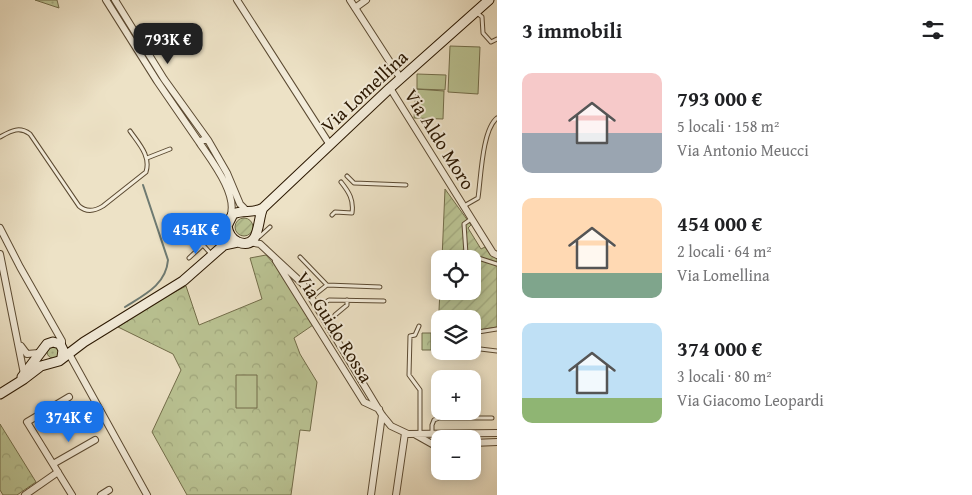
<!DOCTYPE html>
<html lang="it">
<head>
<meta charset="utf-8">
<style>
  :root { --surface:#fff; --page:#f2f2f2; --text:#202124; --muted:#757577; --accent:#1a73e8 }
  body { margin:0; font-family:"Gentium Book Plus",serif; background:var(--page); color:var(--text); height:100vh; display:flex; flex-direction:column; font-size:19px; white-space:nowrap }
  * { box-sizing:border-box; margin:0 }
  p { font-size:16px; color:var(--muted) }
  .icon { flex:none; width:28px; height:28px; fill:none; stroke:currentColor; stroke-width:2; stroke-linecap:round; stroke-linejoin:round }
  .map { position:relative; flex:1; overflow:hidden }
  .panel { display:flex; flex-direction:column; background:var(--surface); width:475px }
  .panel>* { flex:none }
  .fabs { position:absolute; left:431px; top:250px; display:grid; gap:10px }
  .fabs a { display:grid; place-items:center; width:50px; height:50px; border-radius:10px; background:var(--surface); box-shadow:0 2px 12px #0003; font-size:25px }
  .price { position:absolute; translate:-50% -42px; padding:0 11px; border-radius:10px; background:var(--accent); color:#fff; font-size:16px; line-height:32px; filter:drop-shadow(0 1px 2px #0008) }
  .price::after { content:''; position:absolute; left:50%; top:30px; width:15px; height:11px; margin-left:-8px; background:inherit; clip-path:polygon(0 0,100% 0,50% 100%) }
  .price.active { background:#222; color:#fff }
  ul { padding:0; list-style:none }
  li { display:flex; align-items:center; gap:15px; height:125px; padding:0 25px }
  li span { display:grid; place-items:center; flex:none; width:140px; height:100px; border-radius:10px; color:#555 }
  li>.icon { margin-inline-start:auto }
  span .icon { width:60px; height:60px; fill:#fffc; stroke-width:1 }
  li b { font-size:21px }
  h2 { display:flex; justify-content:space-between; align-items:center; height:60px; padding:0 25px; font-size:21px }
  main { display:flex; flex:1; min-height:0 }
  .map>svg:first-child { display:block }
</style>
</head>
<body>
<main>
<div class="map">
<svg width="497" height="495" viewBox="0 0 497 495">
  <defs>
    <pattern id="grass-dots" width="8" height="8" patternUnits="userSpaceOnUse" patternTransform="scale(1.25)"><rect width="8" height="8" fill="#bac393"/><path d="M2 2h.1M6 6h.1" fill="none" stroke="#a0a77d" stroke-width="1.8" stroke-linecap="round"/></pattern>
    <pattern id="park-crowns" width="20" height="18" patternUnits="userSpaceOnUse" patternTransform="scale(1.25)"><rect width="20" height="18" fill="#bac393"/><path d="M2 6a3 3 0 1 1 6 0M12 15a3 3 0 1 1 6 0" fill="none" stroke="#a0a77d"/></pattern>
    <pattern id="garden-furrows" width="10" height="10" patternUnits="userSpaceOnUse" patternTransform="scale(1.25)"><rect width="10" height="10" fill="#bac393"/><path d="M-1 1l2-2M0 10L10 0M9 11l2-2" fill="none" stroke="#a0a77d"/></pattern>
  </defs>
  <rect width="100%" height="100%" fill="#ede2c6"/>
  <filter id="stains"><feTurbulence type="fractalNoise" baseFrequency=".004" numOctaves="4"/><feColorMatrix values="0 0 0 0 .2 0 0 0 0 .09 0 0 0 0 .02 0 0 0 .5 -.17"/></filter>
  <radialGradient id="worn" r=".72"><stop offset=".6" stop-color="#630" stop-opacity="0"/><stop offset="1" stop-color="#630" stop-opacity=".3"/></radialGradient>
  <!-- grass -->
  <path fill="url(#grass-dots)" stroke="#726d4a" d="M35 0H57L59 8Z
    M47 352a6 6 0 1 1 12 0a6 6 0 1 1-12 0Z"/>
  <!-- park -->
  <path fill="url(#park-crowns)" stroke="#726d4a" d="M266 255 275 265 313 325 294 338 300 354 317 382 310 431 300 430 291 495H187L152 432 181 370 173 354 118 327 154 303 186 286 199 325 262 299 250 258Z
    M422 333H431V350H422Z
    M0 424 36 482 17 495H3L0 490Z"/>
  <!-- garden -->
  <path fill="url(#garden-furrows)" stroke="#726d4a" d="M445 189 471 225 468 228 481 249 485 247 487 250 497 257V327L473 331 472 319H440V329H438L440 291H472V259H442Z
    M235 227a9 9 0 1 1 18 0a9 9 0 1 1-18 0Z"/>
  <!-- pitch -->
  <path fill="#bac393" stroke="#726d4a" d="M450 46 480 47 478 94 448 92Z
    M417 74 446 75 445 90 417 89Z
    M416 89 444 91 443 119 414 118Z
    M236 375H257V408H236Z"/>
  <g fill="none" stroke-linecap="round" stroke-linejoin="round">
    <!-- stream -->
    <path stroke="#6e7a72" stroke-width="2" d="M125 307C144 295 166 285 168 260L143 185"/>
    <!-- lane casing -->
    <g stroke="#5b4a32" stroke-width="5">
      <path id="lane" d="M476 12 482 17 483 33 491 42 497 39
        M0 137C11 131 19 126 30 134L79 206C87 213 95 211 103 206L146 172C151 156 139 144 130 131
        M147 158 170 149
        M347 176 354 183 406 185
        M464 206 478 198C481 178 482 130 497 118
        M332 215 335 212 352 213C354 200 349 192 341 182
        M259 237 270 227
        M203 245 209 240
        M446 254H466L464 224 471 219
        M466 254 497 264
        M300 257 327 285 312 297
        M189 258 203 245 212 255
        M327 285 380 287
        M318 307 329 300 384 301
        M335 315 347 305V300
        M419 326 415 335 410 336 409 375 420 390V434
        M472 333 497 329
        M472 348 497 351
        M432 433V425L434 420 439 418H492"/>
    </g>
    <!-- street casing -->
    <g stroke="#5b4a32" stroke-width="8">
      <path id="street" d="M106 0 157 81 199 142
        M115 0 164 79 208 140
        M237 0 330 145
        M350 0 401 79
        M355 8 366 0
        M390 88 493 253 497 255
        M230 217C239 195 211 160 199 142L203 140H208L227 173 240 204 248 212
        M0 228 20 267 62 341V347
        M249 242 260 244 303 284 382 415 391 426 408 434 497 433
        M0 254 24 374
        M276 261 364 402 379 409
        M21 346 27 354 39 353
        M68 352 147 495
        M69 397 27 422 72 495
        M416 435 432 444H440
        M472 443 497 442
        M53 464 95 440
        M25 495 58 472
        M101 495 109 490
        M371 495 382 415
        M396 495 405 433"/>
    </g>
    <!-- secondary casing -->
    <g stroke="#2a1701" stroke-width="11">
      <path id="secondary" d="M263 208C257 218 261 251 238 242 231 239 228 232 227 226L233 214C243 209 253 214 263 208L390 88 489 0
        M22 377 47 344 53 342 60 344 63 350 62 357
        M0 394 24 379 41 366 59 361 84 342 183 281 224 245 238 242"/>
    </g>
    <!-- lane -->
    <use href="#lane" stroke="#f3ecda" stroke-width="3"/>
    <!-- street -->
    <use href="#street" stroke="#f3ecda" stroke-width="6"/>
    <!-- secondary -->
    <use href="#secondary" stroke="#f3ecda" stroke-width="9"/>
  </g>
  <g text-anchor="middle" stroke-width="4" stroke-linejoin="round" paint-order="stroke">
    <!-- street labels -->
    <g font-size="19" fill="#2a1701" stroke="#f3ecda">
      <text transform="translate(364 91) rotate(-43)" y="7">Via Lomellina</text>
      <text transform="translate(440 139) rotate(58)" y="7">Via Aldo Moro</text>
      <text transform="translate(335 327) rotate(58)" y="7">Via Guido Rossa</text>
    </g>
  </g>
  <rect width="100%" height="100%" filter="url(#stains)"/>
  <rect width="100%" height="100%" fill="url(#worn)"/>
</svg>
<div class="fabs">
<a><svg class="icon" aria-label="locate" viewBox="0 0 24 24"><circle cx="12" cy="12" r="6"/><path d="M12 2v4M12 18v4M2 12h4M18 12h4"/></svg></a>
<a><svg class="icon" aria-label="layers" viewBox="0 0 24 24"><path d="M12 4l9 5-9 5-9-5zM3 14l9 5 9-5"/></svg></a>
<a>+</a>
<a>−</a>
</div>
<b class="price active" style="left:168px;top:65px">793K €</b>
<b class="price" style="left:196px;top:255px">454K €</b>
<b class="price" style="left:69px;top:443px">374K €</b>
</div>
<section class="panel">
<h2>3 immobili<svg class="icon" aria-label="filters" viewBox="0 0 24 24"><path d="M4 7h16M4 17h16"/><circle cx="9" cy="7" r="2"/><circle cx="15" cy="17" r="2"/></svg></h2>
<ul>
<li><span style="background:linear-gradient(#f6c9c9 60%,#9aa5b1 0)"><svg class="icon" aria-label="home" viewBox="0 0 24 24"><path d="M3 11l9-7 9 7M6 9v11h12V9"/></svg></span><div><b>793 000 €</b><p>5 locali · 158 m²</p><p>Via Antonio Meucci</p></div></li>
<li><span style="background:linear-gradient(#ffd9b3 75%,#7fa58c 0)"><svg class="icon" aria-label="home" viewBox="0 0 24 24"><path d="M3 11l9-7 9 7M6 9v11h12V9"/></svg></span><div><b>454 000 €</b><p>2 locali · 64 m²</p><p>Via Lomellina</p></div></li>
<li><span style="background:linear-gradient(#bfe0f5 75%,#8fb573 0)"><svg class="icon" aria-label="home" viewBox="0 0 24 24"><path d="M3 11l9-7 9 7M6 9v11h12V9"/></svg></span><div><b>374 000 €</b><p>3 locali · 80 m²</p><p>Via Giacomo Leopardi</p></div></li>
</ul>
</section>
</main>
</body>
</html>
